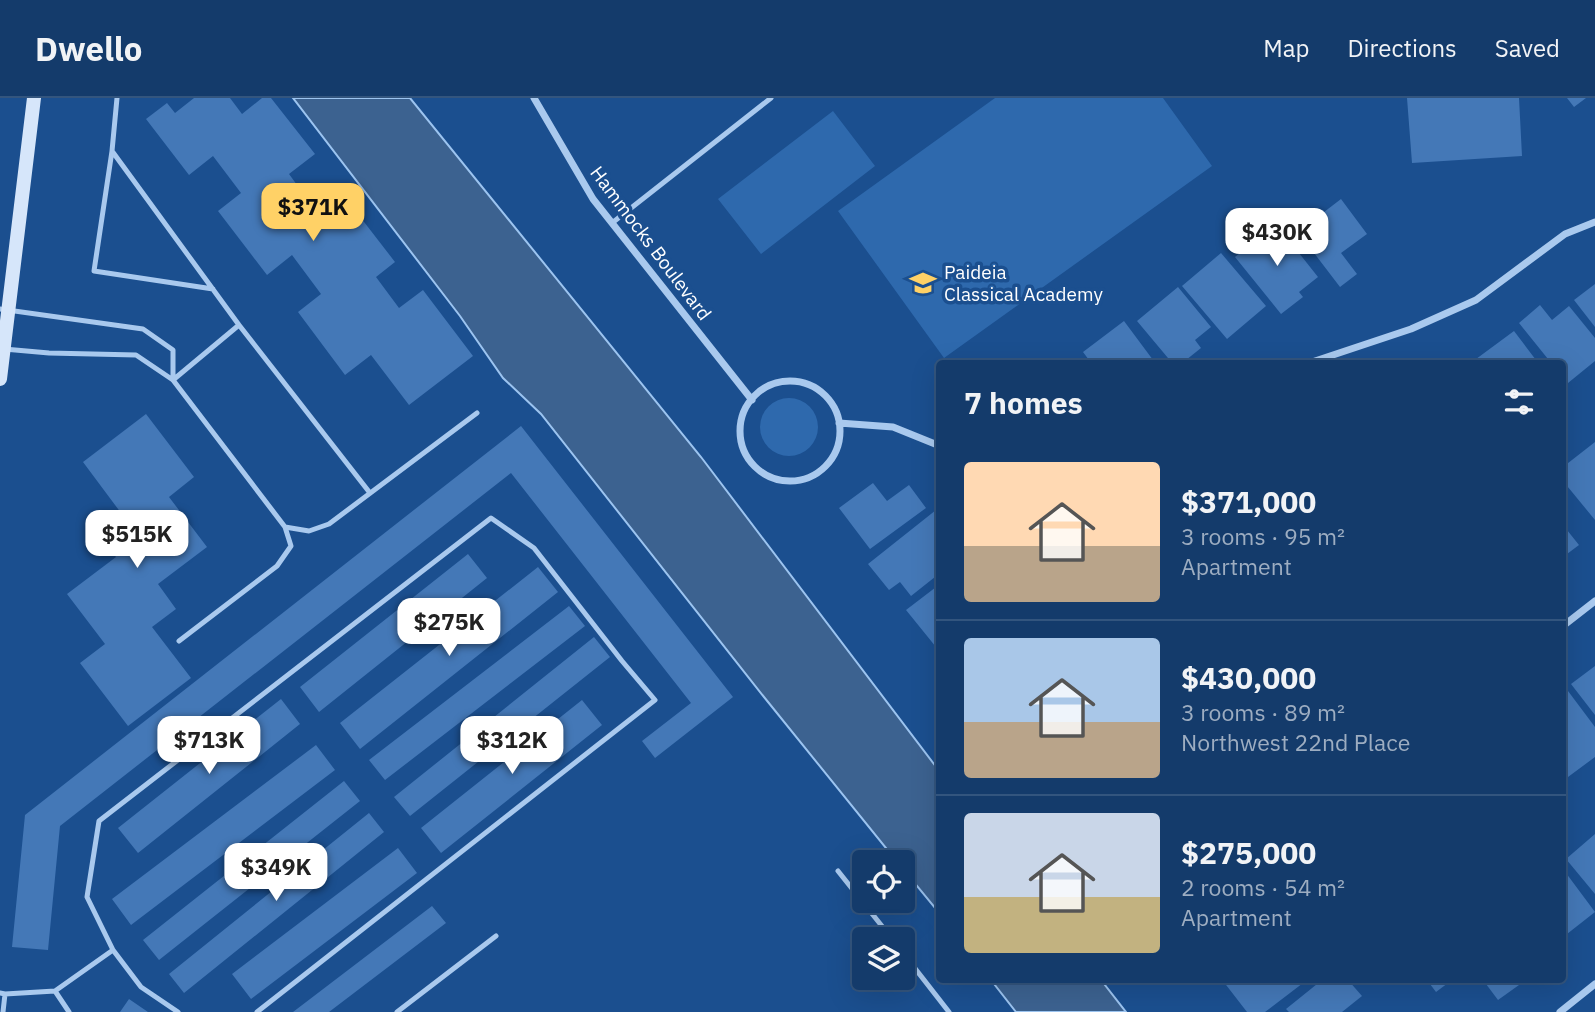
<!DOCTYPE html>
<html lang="en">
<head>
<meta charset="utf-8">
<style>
  :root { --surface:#143b6b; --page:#214673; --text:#f1f3f6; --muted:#9dadc1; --line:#33557e; --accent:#ffd166 }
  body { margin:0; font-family:"IBM Plex Sans",sans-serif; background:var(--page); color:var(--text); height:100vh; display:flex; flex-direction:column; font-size:26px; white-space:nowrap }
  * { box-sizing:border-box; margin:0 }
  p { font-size:23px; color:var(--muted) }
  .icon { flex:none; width:38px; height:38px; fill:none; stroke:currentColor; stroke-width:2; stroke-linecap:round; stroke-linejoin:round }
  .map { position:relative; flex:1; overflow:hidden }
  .details { position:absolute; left:936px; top:262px; width:630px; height:623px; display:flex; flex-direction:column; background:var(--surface); border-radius:7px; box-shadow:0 7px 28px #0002,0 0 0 2px var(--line) }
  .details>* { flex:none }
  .fabs { position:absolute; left:852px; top:752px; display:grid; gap:14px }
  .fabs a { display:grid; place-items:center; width:63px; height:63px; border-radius:7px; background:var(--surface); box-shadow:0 7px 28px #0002,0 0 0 2px var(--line); font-size:35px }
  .price { position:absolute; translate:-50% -60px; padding:0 16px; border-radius:14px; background:#fff; color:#222; font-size:23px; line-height:46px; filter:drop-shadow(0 2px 4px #0008) }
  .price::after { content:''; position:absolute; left:50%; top:42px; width:21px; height:16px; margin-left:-10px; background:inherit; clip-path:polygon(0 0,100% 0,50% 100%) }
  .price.selected { background:var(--accent); color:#111 }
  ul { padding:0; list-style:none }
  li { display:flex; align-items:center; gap:21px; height:175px; padding:0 28px }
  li+li { border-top:2px solid var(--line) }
  li span { display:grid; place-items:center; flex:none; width:196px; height:140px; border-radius:7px; color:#555 }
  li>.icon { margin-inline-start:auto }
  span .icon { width:84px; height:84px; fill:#fffc; stroke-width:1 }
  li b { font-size:30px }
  h2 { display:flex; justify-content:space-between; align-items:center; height:84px; padding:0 28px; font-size:30px }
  header { display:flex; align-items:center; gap:42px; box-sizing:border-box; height:98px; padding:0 35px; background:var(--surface); border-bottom:2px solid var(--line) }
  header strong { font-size:33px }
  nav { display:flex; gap:38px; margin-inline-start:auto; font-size:24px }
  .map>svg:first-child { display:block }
</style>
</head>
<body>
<header>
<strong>Dwello</strong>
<nav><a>Map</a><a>Directions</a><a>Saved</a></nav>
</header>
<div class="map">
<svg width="1595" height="914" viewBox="0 0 1595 914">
  <rect width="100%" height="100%" fill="#1b4f8f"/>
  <!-- green -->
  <path fill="#2e69ad" d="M995 0H1163L1212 68 944 260 838 113Z
    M833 13 875 68 761 156 718 101Z
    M760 329a29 29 0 1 1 58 0a29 29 0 1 1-58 0Z"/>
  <!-- water -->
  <path fill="#3c6290" stroke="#9cc4f0" stroke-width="2" d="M293 0H410L701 359 940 674V816L903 771V765H898L764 599 541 316 503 280 460 218Z
    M991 882H1101L1126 914H1016Z"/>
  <!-- building -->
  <path fill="#4478b7" d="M194 0H230L242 16 262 0H271L315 56 289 76 319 117 344 98 395 164 376 179 399 210 423 192 473 258 409 307 371 257 345 277 298 214 321 196 292 157 267 177 218 113 241 95 213 58 189 77 146 21 167 5 175 15Z
    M1407 0H1519L1522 58 1412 65Z
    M1567 0H1586L1574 9Z
    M1341 101 1367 136 1341 155 1357 176 1340 189 1298 134Z
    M1276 126 1318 179 1299 194 1303 199 1281 216 1235 159Z
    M1221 155 1266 208 1227 241 1182 188Z
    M1595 186V229L1574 202Z
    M1178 189 1211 229 1195 242 1201 250 1181 266H1173L1137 223Z
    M1540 207 1552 222 1569 208 1595 240V263L1568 285 1563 279V266H1552L1519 225Z
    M1124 223 1156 266H1092L1083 254Z
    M1514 233 1539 266H1473L1472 264Z
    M146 316 194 379 169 399 207 449 158 486 176 511 152 529 191 580 128 628 80 565 105 546 67 496 116 459 96 434 121 415 83 364Z
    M521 328 733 599 655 660 642 643 691 605 511 375 60 728 48 852 12 849 25 717Z
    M1595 344V422L1563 383V369Z
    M873 385 887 403 909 387 926 410 870 451 839 410Z
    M936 412 940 417V475L911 498 900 484 889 492 868 466Z
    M1563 427 1579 447 1563 459Z
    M468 456 487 480 319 614 300 589Z
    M538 469 558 494 360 651 340 625Z
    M940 486V554L906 512Z
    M569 508 585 528 385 682 369 662Z
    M594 539 610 559 410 718 394 699Z
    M1595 568V617L1571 586Z
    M1568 593 1595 629V659L1568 679 1563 672V596Z
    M281 601 300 626 138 755 118 730Z
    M582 602 602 627 441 755 421 730Z
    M316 647 335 672 131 827 112 801Z
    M344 683 360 703 159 862 143 842Z
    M369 715 384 734 184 895 169 876Z
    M1595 736V796L1566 761Z
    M398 750 417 775 251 901 232 876Z
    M1563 771 1595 814 1567 836 1563 830Z
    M432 808 446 825 329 914H293Z
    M1225 882H1307L1265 914H1247L1223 883Z
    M1322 882H1348L1362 898 1342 914H1289L1286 911Z
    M1427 882H1452L1436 894Z
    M1483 882H1526L1498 902Z
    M129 901 148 914H120Z"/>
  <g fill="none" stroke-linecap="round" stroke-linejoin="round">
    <!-- lane -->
    <path stroke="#a9c9ee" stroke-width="5" d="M117 0 112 53 239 227 370 395
      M112 53 94 173 213 191
      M612 125 771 0
      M0 211 143 231 173 252V282
      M4 251 49 255 136 257 173 282 285 429 291 448 277 468 179 543
      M173 282 239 227
      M285 429 309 433 329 426 477 315
      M838 773 893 842
      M903 855 949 914
      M55 893 69 914
      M0 895 5 896 3 914
      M5 896 55 893 113 852
      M178 914 141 889 113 852 87 799 99 723 491 420 534 450 622 563 655 602 257 914
      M397 914 496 838"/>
    <!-- street -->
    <path stroke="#a9c9ee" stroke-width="7" d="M534 0 593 101 752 302
      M1306 266 1411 231 1476 202 1565 136 1595 124
      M740 333a50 50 0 1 1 100 0a50 50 0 1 1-100 0Z
      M839 325 893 329 940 348
      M1563 528 1595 503
      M1560 914 1595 886"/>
    <!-- secondary -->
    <path stroke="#d6e6fa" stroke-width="14" d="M0 281 34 0"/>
  </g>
  <!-- icons -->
  <defs>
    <g id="school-bare" transform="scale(2.1)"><path d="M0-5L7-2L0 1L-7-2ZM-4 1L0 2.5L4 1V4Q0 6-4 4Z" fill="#ffd166" stroke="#1b4f8f" stroke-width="2.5" paint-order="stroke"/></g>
  </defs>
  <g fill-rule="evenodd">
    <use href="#school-bare" x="923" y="185"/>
  </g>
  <g text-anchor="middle" stroke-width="7" stroke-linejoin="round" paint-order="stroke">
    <!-- street labels -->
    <g font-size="19" fill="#fff" stroke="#1b4f8f">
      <text transform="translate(651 145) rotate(53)" y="7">Hammocks Boulevard</text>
    </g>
    <!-- poi labels -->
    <g font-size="19" fill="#fff" stroke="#1b4f8f" text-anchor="start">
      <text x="944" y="181">Paideia<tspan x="944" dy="22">Classical Academy</tspan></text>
    </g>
  </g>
</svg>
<div class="fabs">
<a><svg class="icon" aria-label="locate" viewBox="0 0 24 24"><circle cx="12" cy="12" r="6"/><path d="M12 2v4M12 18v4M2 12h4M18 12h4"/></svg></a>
<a><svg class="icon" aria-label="layers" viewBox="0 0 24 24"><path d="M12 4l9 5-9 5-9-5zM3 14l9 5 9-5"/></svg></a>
</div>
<b class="price selected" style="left:313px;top:145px">$371K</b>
<b class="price" style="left:1277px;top:170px">$430K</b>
<b class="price" style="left:137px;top:472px">$515K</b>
<b class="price" style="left:449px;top:560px">$275K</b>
<b class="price" style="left:209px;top:678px">$713K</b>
<b class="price" style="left:512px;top:678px">$312K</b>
<b class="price" style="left:276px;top:805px">$349K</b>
<section class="details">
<h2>7 homes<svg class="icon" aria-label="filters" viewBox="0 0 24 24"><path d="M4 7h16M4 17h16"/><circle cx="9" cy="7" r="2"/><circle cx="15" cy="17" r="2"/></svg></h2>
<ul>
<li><span style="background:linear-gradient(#ffd9b3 60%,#b9a48a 0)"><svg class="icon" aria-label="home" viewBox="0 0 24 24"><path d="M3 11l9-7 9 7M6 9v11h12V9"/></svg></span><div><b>$371,000</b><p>3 rooms · 95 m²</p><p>Apartment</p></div></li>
<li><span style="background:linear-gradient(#a9c7e8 60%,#b9a48a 0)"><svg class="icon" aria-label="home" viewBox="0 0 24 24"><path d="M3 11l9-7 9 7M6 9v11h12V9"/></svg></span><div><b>$430,000</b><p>3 rooms · 89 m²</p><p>Northwest 22nd Place</p></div></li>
<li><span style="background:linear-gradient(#c9d6e8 60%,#c2b280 0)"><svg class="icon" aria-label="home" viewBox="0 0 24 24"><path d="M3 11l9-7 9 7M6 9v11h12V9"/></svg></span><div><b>$275,000</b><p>2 rooms · 54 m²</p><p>Apartment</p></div></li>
</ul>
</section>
</div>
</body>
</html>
